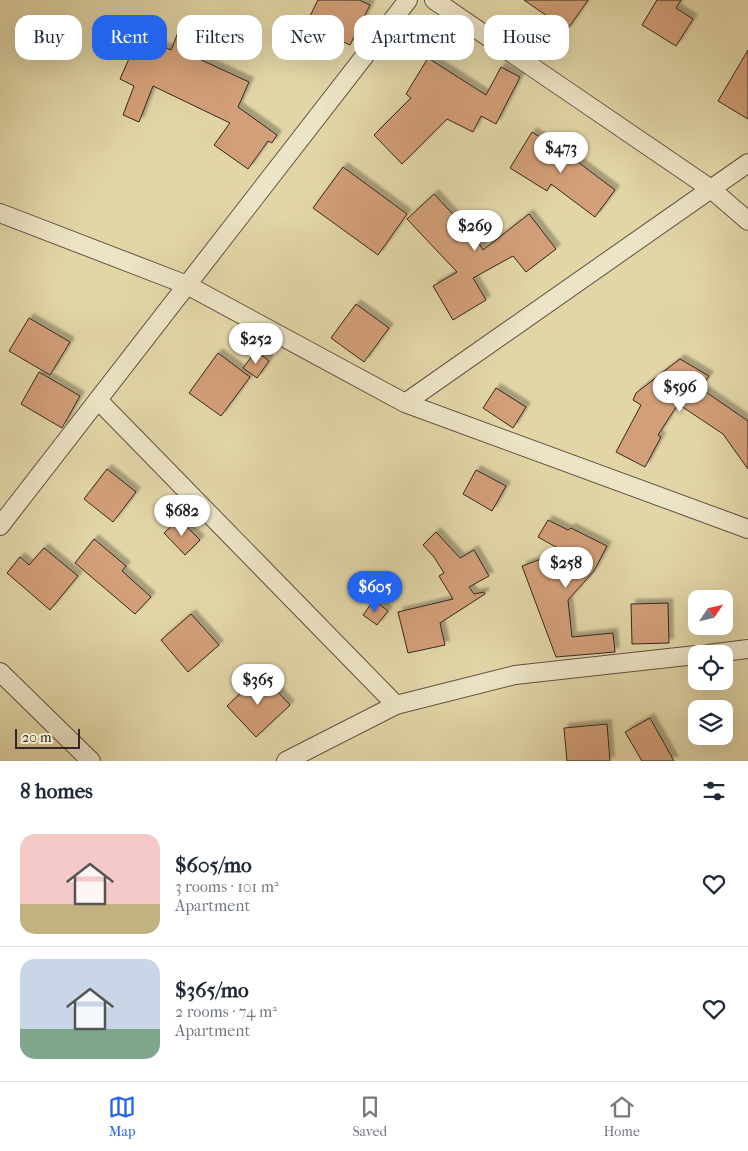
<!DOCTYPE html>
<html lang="en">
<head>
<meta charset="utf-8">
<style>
  :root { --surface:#fff; --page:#f2f2f3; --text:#1f2937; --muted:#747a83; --line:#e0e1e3; --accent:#2563eb }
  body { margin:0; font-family:"IM FELL French Canon",serif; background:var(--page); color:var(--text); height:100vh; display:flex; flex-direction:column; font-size:19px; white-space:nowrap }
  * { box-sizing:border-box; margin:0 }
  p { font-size:16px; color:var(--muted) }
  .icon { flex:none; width:28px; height:28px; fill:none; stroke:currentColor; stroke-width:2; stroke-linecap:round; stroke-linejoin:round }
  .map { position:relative; height:761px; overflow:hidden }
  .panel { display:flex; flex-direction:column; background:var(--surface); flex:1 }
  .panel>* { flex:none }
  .banner { position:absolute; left:15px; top:15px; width:719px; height:45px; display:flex; gap:10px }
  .needle { width:32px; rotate:55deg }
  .fabs { position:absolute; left:688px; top:590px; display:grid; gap:10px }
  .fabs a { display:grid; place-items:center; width:45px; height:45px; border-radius:10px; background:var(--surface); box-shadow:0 5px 20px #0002; font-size:25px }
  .scale { position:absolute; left:15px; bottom:12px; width:65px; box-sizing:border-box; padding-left:5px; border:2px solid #342620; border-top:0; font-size:14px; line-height:18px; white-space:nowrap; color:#342620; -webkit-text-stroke:4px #ece4c6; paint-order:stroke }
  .price { position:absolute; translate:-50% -42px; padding:0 11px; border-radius:18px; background:#fff; color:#222; font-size:16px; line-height:32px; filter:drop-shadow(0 1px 2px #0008) }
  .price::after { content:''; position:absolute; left:50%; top:30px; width:15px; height:11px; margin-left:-8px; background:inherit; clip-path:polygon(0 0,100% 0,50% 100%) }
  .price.active { background:var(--accent); color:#fff }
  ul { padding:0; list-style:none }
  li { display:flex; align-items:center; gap:15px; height:125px; padding:0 20px }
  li+li { border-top:1px solid var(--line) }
  li span { display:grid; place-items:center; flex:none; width:140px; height:100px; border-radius:15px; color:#555 }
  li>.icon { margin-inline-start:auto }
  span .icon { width:60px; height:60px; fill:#fffc; stroke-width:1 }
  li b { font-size:21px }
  h2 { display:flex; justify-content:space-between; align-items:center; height:60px; padding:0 20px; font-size:21px }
  .tag { padding:0 18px; border-radius:15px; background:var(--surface); box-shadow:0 5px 20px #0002; font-size:18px; line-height:45px }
  .tag.active { background:var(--accent); color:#fff }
  .dock { display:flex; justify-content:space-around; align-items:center; height:70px; border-top:1px solid var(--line); background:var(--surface); font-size:14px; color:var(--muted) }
  .dock a { display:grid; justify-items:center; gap:2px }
  .dock .active { color:var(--accent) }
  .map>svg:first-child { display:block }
</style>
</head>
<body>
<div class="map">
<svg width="748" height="761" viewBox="0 0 748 761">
  <defs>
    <filter id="shadow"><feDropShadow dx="4.5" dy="-4.5" stdDeviation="1" flood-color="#0004"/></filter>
  </defs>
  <rect width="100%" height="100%" fill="#e2d6a7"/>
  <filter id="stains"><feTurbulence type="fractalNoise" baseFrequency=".004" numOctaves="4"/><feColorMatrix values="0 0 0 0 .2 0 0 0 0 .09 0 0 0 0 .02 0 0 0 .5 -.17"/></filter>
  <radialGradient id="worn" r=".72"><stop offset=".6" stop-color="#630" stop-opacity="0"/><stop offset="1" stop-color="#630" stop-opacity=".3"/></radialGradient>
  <!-- building -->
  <path fill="#d29f78" stroke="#342620" filter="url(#shadow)" d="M318 0H359L370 5 350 45 306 24Z
    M524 0H588L567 30Z
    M657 0H681L676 8 693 19 676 46 642 25Z
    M179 30 204 40 197 58 249 82 238 107 277 135 272 143 268 141 248 169 214 145 230 123 153 86 139 122 123 115 134 86 120 79 131 54 129 53 137 35 171 50Z
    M748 50V119L718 101Z
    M428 58 486 95 501 67 520 77 496 124 481 116 473 132 447 119 402 164 374 135 411 98 406 94Z
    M532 132 570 156 615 190 595 217 551 184 547 191 510 168Z
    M343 167 407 214 378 255 313 208Z
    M434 194 477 240 483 250 529 214 556 249 526 272 513 256 473 278 486 300 453 320 433 286 457 272 407 219Z
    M356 304 389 328 364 362 331 338Z
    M29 318 70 342 50 375 9 351Z
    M256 351 269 361 257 378 243 368Z
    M218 353 250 377 221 416 189 393Z
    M680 359 709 376 700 388 748 421V469L723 434 678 404 658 435 661 437 645 467 616 452 641 405 633 400 636 393Z
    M39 372 80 396 62 428 21 404Z
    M496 388 526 407 513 428 483 408Z
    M107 469 136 492 113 522 84 499Z
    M476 470 506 486 492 511 463 494Z
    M548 520 568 530 571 528 607 546 594 571 568 600 572 637 613 633 615 652 556 657 522 566 563 551 538 537Z
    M176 522H182L200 540 185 555 164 533Z
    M436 532 460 558 474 550 489 576 469 587 474 594 484 592 485 594 440 623 445 645 408 653 398 612 453 599 439 576 444 573 434 557 423 545Z
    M94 539 126 566 122 571 151 597 135 614 75 563Z
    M44 548 78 576 50 610 7 573 20 557 29 565Z
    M374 600 388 611 377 625 363 615Z
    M668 603 669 643 632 644 631 604Z
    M191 614 219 645 188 672 161 640Z
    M261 674 290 705 256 737 227 706Z
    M650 718 674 761H642L625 732Z
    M607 724 610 761H567L564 728Z"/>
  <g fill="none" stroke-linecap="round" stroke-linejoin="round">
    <!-- minor casing -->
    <g stroke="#605242" stroke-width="20">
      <path id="minor" d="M434 0 711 189 748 221
        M0 213 187 285 405 403 748 529
        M98 400 396 705
        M405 403 748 163
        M0 526 408 0
        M708 654 748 649
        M0 672 91 761
        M286 761 396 705 515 675 696 655"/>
    </g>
    <!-- minor -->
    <use href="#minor" stroke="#ece4c6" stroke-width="18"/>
  </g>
  <rect width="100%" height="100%" filter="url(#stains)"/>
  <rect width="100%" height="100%" fill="url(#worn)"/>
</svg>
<div class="fabs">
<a><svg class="needle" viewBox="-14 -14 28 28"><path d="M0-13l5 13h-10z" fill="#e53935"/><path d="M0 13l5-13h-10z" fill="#747a83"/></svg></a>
<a><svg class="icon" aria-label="locate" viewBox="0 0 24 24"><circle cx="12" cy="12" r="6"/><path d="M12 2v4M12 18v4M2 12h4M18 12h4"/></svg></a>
<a><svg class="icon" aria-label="layers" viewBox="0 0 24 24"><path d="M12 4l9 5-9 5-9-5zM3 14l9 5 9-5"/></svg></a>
</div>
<div class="scale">20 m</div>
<b class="price" style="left:561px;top:174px">$473</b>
<b class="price" style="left:475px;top:252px">$269</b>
<b class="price" style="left:256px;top:365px">$252</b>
<b class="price" style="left:680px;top:413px">$596</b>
<b class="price" style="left:182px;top:537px">$682</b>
<b class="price" style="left:566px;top:589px">$258</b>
<b class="price active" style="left:375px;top:613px">$605</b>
<b class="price" style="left:258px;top:706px">$365</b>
<div class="banner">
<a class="tag">Buy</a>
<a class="tag active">Rent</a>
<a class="tag">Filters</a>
<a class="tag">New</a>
<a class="tag">Apartment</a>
<a class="tag">House</a>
</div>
</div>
<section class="panel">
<h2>8 homes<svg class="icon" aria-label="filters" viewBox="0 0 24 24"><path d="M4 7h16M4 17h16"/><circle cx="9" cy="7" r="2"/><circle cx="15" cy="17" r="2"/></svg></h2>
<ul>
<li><span style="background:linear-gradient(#f6c9c9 70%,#c2b280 0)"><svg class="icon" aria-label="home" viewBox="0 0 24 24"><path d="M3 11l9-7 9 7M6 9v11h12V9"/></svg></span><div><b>$605/mo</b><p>3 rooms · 101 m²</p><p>Apartment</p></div><svg class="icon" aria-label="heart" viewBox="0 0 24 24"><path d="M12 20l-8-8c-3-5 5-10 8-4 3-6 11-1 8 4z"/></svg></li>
<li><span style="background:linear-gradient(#c9d6e8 70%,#7fa58c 0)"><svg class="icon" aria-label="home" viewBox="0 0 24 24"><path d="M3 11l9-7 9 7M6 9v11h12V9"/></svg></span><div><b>$365/mo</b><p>2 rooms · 74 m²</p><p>Apartment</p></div><svg class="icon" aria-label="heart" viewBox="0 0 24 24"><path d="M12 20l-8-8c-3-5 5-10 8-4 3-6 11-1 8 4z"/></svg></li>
</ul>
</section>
<nav class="dock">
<a class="active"><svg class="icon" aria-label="map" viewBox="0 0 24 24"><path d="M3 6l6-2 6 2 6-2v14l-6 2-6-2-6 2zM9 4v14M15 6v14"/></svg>Map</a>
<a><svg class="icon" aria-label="saved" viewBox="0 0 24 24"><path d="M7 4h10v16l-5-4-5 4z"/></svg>Saved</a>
<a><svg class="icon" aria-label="home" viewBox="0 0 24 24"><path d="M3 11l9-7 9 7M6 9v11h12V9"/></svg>Home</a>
</nav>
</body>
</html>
